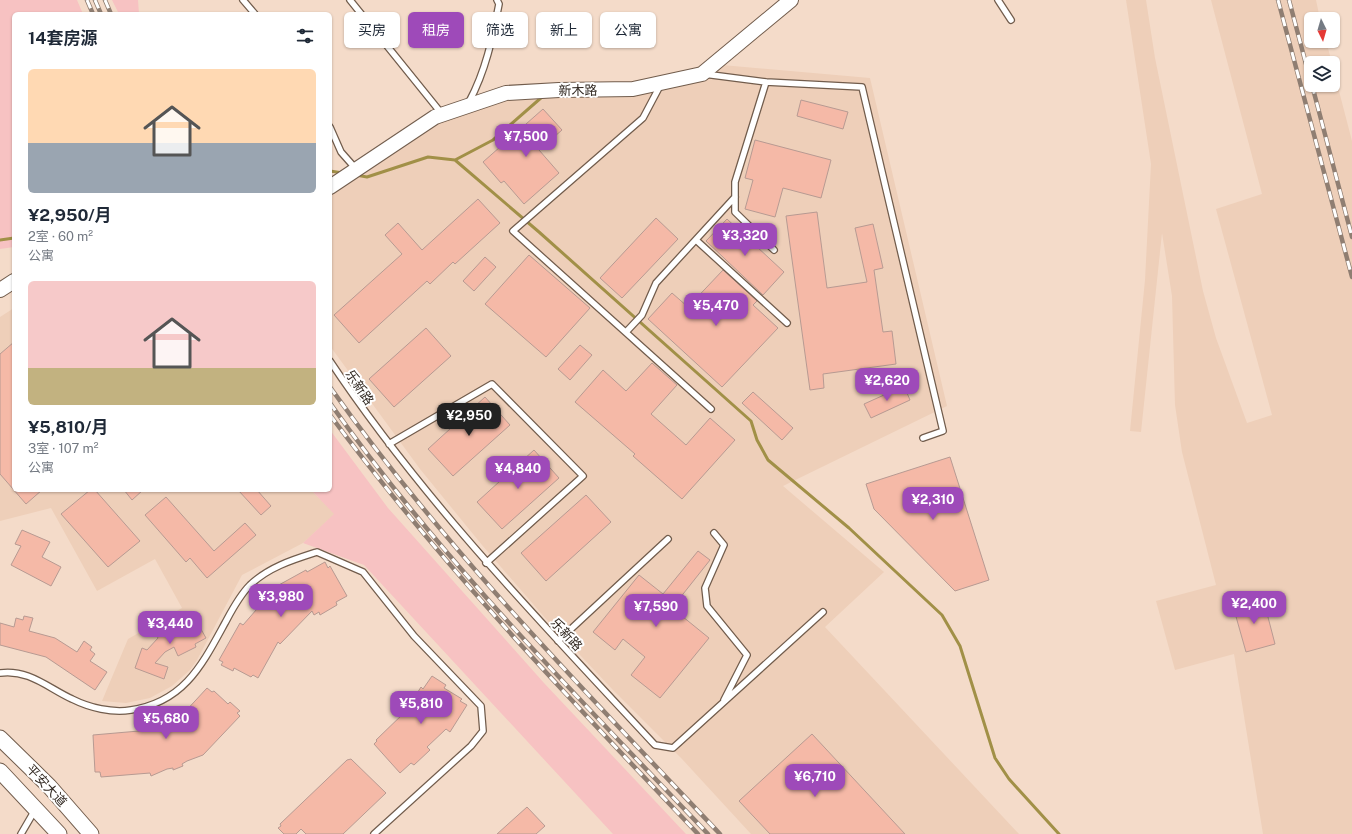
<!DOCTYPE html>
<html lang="zh">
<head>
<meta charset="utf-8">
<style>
  :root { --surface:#fff; --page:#f6f6f7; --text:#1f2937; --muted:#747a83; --accent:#9e4ab9 }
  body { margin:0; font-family:"Public Sans","Noto Sans SC",sans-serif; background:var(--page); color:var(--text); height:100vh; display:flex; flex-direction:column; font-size:15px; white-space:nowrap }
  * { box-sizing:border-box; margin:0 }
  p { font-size:13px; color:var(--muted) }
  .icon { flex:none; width:22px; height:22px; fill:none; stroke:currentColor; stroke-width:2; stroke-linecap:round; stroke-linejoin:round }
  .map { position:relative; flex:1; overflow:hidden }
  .panel { position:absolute; left:12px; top:12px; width:320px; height:480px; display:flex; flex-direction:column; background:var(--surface); border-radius:6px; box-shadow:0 1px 3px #0004 }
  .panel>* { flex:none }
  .banner { position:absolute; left:344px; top:12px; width:380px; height:36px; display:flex; gap:8px }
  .needle { width:26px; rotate:175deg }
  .controls { position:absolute; left:1304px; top:12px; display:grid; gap:8px }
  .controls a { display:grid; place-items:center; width:36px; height:36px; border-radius:6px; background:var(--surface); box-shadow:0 1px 3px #0004; font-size:20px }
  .price { position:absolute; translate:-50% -34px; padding:0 9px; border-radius:8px; background:var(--accent); color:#fff; font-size:13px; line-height:26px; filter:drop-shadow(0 1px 2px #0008) }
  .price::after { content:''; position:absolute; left:50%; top:24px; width:12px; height:9px; margin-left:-6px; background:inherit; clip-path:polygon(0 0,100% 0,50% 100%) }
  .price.active { background:#222; color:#fff }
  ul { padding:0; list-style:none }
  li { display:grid; align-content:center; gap:8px; height:212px; padding:0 16px }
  li span { display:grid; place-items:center; height:124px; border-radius:6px; color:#555 }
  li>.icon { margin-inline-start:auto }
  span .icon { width:72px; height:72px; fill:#fffc; stroke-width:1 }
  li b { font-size:17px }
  h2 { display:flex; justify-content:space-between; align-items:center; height:48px; padding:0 16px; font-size:17px }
  .pill { padding:0 14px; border-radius:6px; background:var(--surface); box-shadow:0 1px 3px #0004; font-size:14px; line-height:36px }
  .pill.active { background:var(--accent); color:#fff }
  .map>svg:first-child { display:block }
</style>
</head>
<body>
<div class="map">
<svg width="1352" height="834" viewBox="0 0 1352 834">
  <rect width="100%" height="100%" fill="#f4dbc9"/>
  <!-- built -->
  <path fill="#eecfb9" d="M1126 0H1146L1155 58 1203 291 1216 338 1247 423 1272 415 1216 209 1262 194 1211 0H1316L1320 19H1311V41H1326L1332 63H1311V85H1333V68L1352 141V834H1263L1234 654 1175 670 1156 601 1216 585 1182 452 1175 405 1172 296 1162 233 1141 432 1130 431 1145 280 1151 164Z
    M722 65 870 78 947 406 783 486 884 572 825 627 1019 834H751L682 759 613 690 546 619 482 545 420 469 330 346V195L438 123 507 99 559 96Z
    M14 308V490H311L335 514 303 543 242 575 197 660 190 670 172 686 150 698 126 703 102 701 128 639 182 608 155 559 97 591 51 508 0 521V317Z"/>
  <!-- green -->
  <path fill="#f7c2c2" d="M0 0H77L83 14H14V247L0 249Z
    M112 0H138L139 14H119Z
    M330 430 388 508 544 683 686 834H613L364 565 303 543 334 514 311 490H330Z"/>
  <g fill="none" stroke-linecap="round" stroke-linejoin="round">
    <!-- stream -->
    <path stroke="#a19047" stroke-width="3" d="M455 160 493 140 542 97
      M330 171 343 173
      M356 175 367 177 428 157 455 160 539 232 751 421 757 440 768 460 849 528 942 615 960 646 995 758 1009 779 1059 834
      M0 240 14 238"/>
  </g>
  <!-- building -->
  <path fill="#f5b9a7" stroke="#b79a92" d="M801 100 848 112 843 129 797 116Z
    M543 109 562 130 539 150 559 173 524 204 504 181 501 183 483 162Z
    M755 140 831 160 821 198 783 188 775 217 745 209 753 180 745 178Z
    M478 199 500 223 455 264 453 262 430 284 427 281 359 343 334 315 402 254 385 235 398 223 422 250Z
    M817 212 827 288 867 282 855 228 873 224 883 268 874 270 883 332 892 331 896 364 823 374 824 388 810 390 786 216Z
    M656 218 678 239 622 298 600 278Z
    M727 219 784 272 763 295 706 241Z
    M529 255 590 308 546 357 485 304Z
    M485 257 496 267 474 291 463 281Z
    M723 270 757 301 753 305 778 328 722 387 648 319 672 293 688 307Z
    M426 328 451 356 394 407 369 379Z
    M14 342V490H42L26 504 0 474V354Z
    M580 345 592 355 570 380 558 369Z
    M652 363 677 385 651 414 686 445 710 418 735 440 682 499 633 456 635 454 575 402 603 370 626 391Z
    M904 386 910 400 871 418 864 404Z
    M753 392 793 428 782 440 742 403Z
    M485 397 510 425 453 476 428 449Z
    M534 450 559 478 502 529 477 502Z
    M950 457 989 580 955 591 874 509 866 484Z
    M90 490H95L140 541 108 567 61 514Z
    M124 490H143L132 500Z
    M238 490H257L271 506 261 515Z
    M586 495 611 522 546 581 521 553Z
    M166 497 214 551 245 523 256 535 207 578 190 558 186 562 145 515Z
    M22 530 50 542 42 557 61 567 51 586 11 565 21 546 15 544Z
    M698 551 710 560 672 608 709 638 660 698 631 675 645 657 623 639 615 650 593 632 639 575 663 594Z
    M325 562 328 568 330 566 347 596 336 602 337 605 320 615 319 612 314 615 312 611 280 644 278 642 258 678 253 675 251 677 234 668 233 671 221 665 223 662 219 660 240 623 243 625 277 586 306 570 307 572Z
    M1263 598 1275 644 1246 652 1233 606Z
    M193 615 206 638 195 644 196 647 178 656 174 647 165 652 155 663 168 667 164 679 135 668 142 648 147 650 158 638 156 634Z
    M24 616 33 618 29 631 55 638 77 652 84 641 92 647 90 650 95 654 90 661 107 672 95 690 46 657 0 645V623L14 627 16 618 23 620Z
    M432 676 446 685 444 688 462 699 460 701 467 705 450 732 446 729 427 747 430 750 414 765 411 763 400 773 374 744 377 741 376 740 406 711 421 687 423 689Z
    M207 688 212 692 214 691 228 704 230 702 240 711 237 713 240 716 203 755 187 761 182 764 183 766 173 770V768L167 769 151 776 150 773 101 777 100 772H95L93 735 139 731 170 718V719L183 714Z
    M812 734 905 834H770L739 801Z
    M351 759 386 793 343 834H306L301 829 296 834H284L278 828 281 826 280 824 347 760Z
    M527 807 545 826 536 834H497Z"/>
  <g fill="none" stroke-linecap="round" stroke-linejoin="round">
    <!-- service casing -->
    <g stroke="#715c4c" stroke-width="8">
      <path id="service" d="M243 0 255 14
        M350 0 442 114
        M998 0 1011 20
        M704 74 766 82 862 87 943 431 923 438
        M766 82 735 182V212L774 250
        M661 84 643 118 513 231 711 409
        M469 102C486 70 492 40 499 4L497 0
        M330 127 341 152 356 169
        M696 240 787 323
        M626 332 642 315 656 283 735 197
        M330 361C423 501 541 622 655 745L673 748 823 612
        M389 444 492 384 583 476 486 563
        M714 533 724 545 705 588 707 606 747 655 724 700
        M558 641 668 539
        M0 673C29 669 48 688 72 699 90 708 112 713 131 710 184 702 202 665 225 623 232 610 239 596 250 585 269 567 292 560 317 552L363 572 414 636 481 706 483 731 471 746 374 834
        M21 834 35 810"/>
    </g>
    <!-- tertiary casing -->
    <g stroke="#715c4c" stroke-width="16">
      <path id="tertiary" d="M330 187 435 117 506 93 559 90 633 89 702 74 791 0
        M0 290 14 281"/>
    </g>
    <!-- secondary casing -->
    <g stroke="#715c4c" stroke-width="17">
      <path id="secondary" d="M0 738 49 786 91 834
        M0 771 59 834"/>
    </g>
    <!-- service -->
    <use href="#service" stroke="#fff" stroke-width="5.5"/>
    <!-- tertiary -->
    <use href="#tertiary" stroke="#fff" stroke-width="14"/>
    <!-- secondary -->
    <use href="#secondary" stroke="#fff" stroke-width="15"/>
    <!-- rail casing -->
    <g stroke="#8f7e72" stroke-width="4.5">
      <path id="rail" d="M87 0 93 14
        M95 0 101 14
        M105 0 111 14
        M1278 0 1352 277
        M1289 0 1311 83
        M1312 85 1352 237
        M330 387C445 549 584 690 720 834
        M330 403C440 559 577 696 708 834
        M330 415C441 565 570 699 698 834"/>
    </g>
    <!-- rail -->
    <use href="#rail" stroke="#fff" stroke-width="3" stroke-dasharray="9" stroke-linecap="butt"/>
  </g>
  <g text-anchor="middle" stroke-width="4" stroke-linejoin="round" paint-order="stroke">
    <!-- street labels -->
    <g font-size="13" fill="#2f261f" stroke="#fff">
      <text transform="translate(578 90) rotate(-1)" y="5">新木路</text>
      <text transform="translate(360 387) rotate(56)" y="5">乐新路</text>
      <text transform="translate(567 634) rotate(47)" y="5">乐新路</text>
      <text transform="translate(47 785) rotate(47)" y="5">平安大道</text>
    </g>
  </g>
</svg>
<div class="controls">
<a><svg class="needle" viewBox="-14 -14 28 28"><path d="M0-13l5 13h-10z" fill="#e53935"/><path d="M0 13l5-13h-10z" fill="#747a83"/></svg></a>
<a><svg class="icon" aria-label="layers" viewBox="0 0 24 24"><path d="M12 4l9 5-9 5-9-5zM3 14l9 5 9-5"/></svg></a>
</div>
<b class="price" style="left:526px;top:158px">¥7,500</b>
<b class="price" style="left:745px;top:257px">¥3,320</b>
<b class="price" style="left:716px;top:327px">¥5,470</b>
<b class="price" style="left:887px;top:402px">¥2,620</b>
<b class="price active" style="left:469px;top:437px">¥2,950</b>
<b class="price" style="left:518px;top:490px">¥4,840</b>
<b class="price" style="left:933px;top:521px">¥2,310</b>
<b class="price" style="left:281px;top:618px">¥3,980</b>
<b class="price" style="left:1254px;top:625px">¥2,400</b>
<b class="price" style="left:656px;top:628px">¥7,590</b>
<b class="price" style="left:170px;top:645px">¥3,440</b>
<b class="price" style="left:421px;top:725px">¥5,810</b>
<b class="price" style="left:166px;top:740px">¥5,680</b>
<b class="price" style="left:815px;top:798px">¥6,710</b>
<div class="banner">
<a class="pill">买房</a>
<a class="pill active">租房</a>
<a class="pill">筛选</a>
<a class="pill">新上</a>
<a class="pill">公寓</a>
</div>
<section class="panel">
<h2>14套房源<svg class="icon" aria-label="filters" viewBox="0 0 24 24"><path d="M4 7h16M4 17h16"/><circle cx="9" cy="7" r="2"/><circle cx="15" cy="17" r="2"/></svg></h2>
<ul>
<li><span style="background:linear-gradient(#ffd9b3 60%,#9aa5b1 0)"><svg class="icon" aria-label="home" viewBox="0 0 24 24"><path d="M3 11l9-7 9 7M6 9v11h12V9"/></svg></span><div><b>¥2,950/月</b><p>2室 · 60 m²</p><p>公寓</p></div></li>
<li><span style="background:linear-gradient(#f6c9c9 70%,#c2b280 0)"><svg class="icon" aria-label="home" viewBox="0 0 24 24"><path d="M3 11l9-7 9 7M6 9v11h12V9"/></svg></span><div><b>¥5,810/月</b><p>3室 · 107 m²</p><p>公寓</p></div></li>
</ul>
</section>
</div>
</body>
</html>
